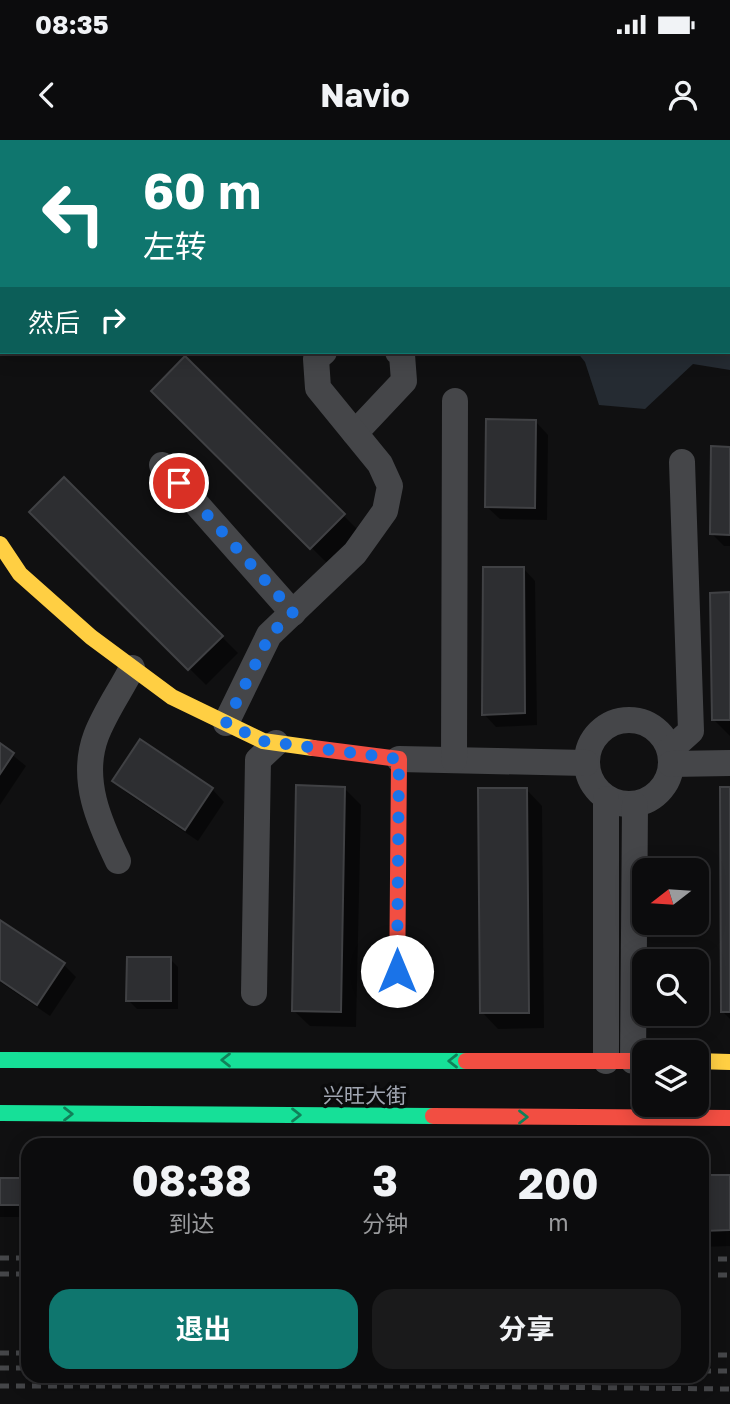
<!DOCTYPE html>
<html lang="zh">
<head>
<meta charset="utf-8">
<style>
	:root { --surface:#0c0c0d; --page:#1a1a1b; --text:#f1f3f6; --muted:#9a9b9d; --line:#2c2c2e; --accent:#0f766e }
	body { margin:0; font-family:"Golos Text","Noto Sans SC",sans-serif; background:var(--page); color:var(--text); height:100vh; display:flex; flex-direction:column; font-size:26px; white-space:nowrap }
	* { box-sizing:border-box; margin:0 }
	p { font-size:23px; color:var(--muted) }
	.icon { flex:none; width:38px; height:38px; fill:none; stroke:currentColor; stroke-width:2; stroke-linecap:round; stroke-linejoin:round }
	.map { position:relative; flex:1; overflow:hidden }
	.drawer { position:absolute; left:21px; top:998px; width:688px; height:245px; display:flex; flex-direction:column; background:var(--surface); border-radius:21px; box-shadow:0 4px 18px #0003,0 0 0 2px var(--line) }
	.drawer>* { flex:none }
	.top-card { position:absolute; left:0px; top:0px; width:732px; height:214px; box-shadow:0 4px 18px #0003,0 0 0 2px var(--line); background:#0f766e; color:#fff; overflow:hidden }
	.needle { width:46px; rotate:253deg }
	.tools { position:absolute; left:632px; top:718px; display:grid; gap:14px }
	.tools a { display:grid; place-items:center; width:77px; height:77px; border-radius:14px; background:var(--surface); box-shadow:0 4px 18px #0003,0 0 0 2px var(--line); font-size:35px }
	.pin { position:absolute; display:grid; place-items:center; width:60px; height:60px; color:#fff; margin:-30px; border:4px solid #fff; border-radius:50%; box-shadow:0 2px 7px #0007 }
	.me { position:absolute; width:77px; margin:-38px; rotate:0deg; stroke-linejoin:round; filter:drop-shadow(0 0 5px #0008) }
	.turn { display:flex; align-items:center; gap:24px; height:147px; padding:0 28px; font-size:32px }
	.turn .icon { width:91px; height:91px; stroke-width:2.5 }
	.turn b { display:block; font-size:49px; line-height:60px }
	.then { display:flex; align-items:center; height:66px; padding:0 28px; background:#0003; gap:14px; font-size:26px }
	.eta { display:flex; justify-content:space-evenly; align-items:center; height:119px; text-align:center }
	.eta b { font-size:42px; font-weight:700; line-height:49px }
	.primary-button { display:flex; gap:14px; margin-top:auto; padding:14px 28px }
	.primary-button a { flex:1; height:80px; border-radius:21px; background:var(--accent); color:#fff; font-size:28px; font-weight:700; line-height:80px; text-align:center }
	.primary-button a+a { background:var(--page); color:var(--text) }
	.status { display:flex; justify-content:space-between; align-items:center; height:49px; padding:0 35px; background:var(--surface); direction:ltr }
	.status svg { height:19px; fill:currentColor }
	header { display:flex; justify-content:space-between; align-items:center; height:91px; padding:0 28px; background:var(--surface); font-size:32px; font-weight:700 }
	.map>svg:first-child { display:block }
	.water { fill:#252b32 }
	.shadow { fill:#0007 }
	.building { fill:#2d2e31; stroke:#404144; stroke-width:2 }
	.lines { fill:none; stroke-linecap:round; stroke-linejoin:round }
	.street { stroke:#454649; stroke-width:26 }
	.fast { stroke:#16e098; stroke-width:16 }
	.slow { stroke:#ffcf43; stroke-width:16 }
	.jam { stroke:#f24e42; stroke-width:16 }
	.rail { stroke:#454649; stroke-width:5; stroke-dasharray:9 7; stroke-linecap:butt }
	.oneway { stroke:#118059 }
	.route { stroke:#1a73e8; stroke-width:12; stroke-dasharray:0 21.6 }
	.labels { text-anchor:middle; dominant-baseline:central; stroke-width:7; stroke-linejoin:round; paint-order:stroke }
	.street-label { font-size:21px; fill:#a1a6b2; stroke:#0b0b0c }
</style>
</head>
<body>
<div class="status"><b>08:35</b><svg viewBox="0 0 49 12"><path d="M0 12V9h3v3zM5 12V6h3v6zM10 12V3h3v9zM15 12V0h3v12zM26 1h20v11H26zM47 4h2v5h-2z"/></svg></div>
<header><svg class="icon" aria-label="back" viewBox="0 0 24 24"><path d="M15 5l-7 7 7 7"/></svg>Navio<svg class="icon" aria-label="person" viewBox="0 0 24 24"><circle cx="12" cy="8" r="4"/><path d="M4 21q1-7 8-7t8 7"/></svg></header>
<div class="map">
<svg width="730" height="1264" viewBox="0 0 730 1264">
	<rect width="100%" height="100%" fill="#101011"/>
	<polygon class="water" points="380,0 730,0 730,230 693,224 645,269 599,265 585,222 577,212 730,212 730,2 377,2"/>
	<g class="shadow">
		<polygon points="185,218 360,392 328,424 154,251"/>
		<polygon points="536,282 548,295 547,380 500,379 487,367"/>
		<polygon points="730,308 730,406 724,406 712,394"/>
		<polygon points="64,339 238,513 206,545 32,372"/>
		<polygon points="523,428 535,441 537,585 496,587 484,574"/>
		<polygon points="730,454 730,596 714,580"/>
		<polygon points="0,605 26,626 0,665"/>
		<polygon points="114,641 212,649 224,662 198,701 127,653"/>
		<polygon points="344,648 361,665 356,887 310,886 293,870"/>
		<polygon points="526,649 542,666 544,888 498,889 482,872"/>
		<polygon points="730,649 730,879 722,871"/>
		<polygon points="0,782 63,824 76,837 50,876 0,842"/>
		<polygon points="170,819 178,827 178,869 137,869 128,860"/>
		<polygon points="702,1036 730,1036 730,1106 702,1107"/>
		<rect x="0" y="1040" width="28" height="37"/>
	</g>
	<g class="building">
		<polygon points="269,0 322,0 322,2 270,2"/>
		<polygon points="185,216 345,374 310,409 151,251"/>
		<polygon points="486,279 536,280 535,368 485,367"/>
		<polygon points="711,306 730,307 730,395 710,394"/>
		<polygon points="64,337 223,496 188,530 29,372"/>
		<polygon points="483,427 524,427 525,573 482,575"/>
		<polygon points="730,452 730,580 712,580 710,453"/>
		<polygon points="140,599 213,648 185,690 112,641"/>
		<polygon points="0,603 14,613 0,634"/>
		<polygon points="296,645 345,647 341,872 292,871"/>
		<polygon points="720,647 730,647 730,872 721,872"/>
		<polygon points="478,648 527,648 529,873 480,873"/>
		<polygon points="0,780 65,823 37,865 0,840"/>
		<polygon points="127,817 171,817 171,861 126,861"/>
		<polygon points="702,1035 730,1035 730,1090 702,1091"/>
		<rect x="0" y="1038" width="28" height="27"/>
	</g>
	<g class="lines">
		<g class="street">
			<polyline points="152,0 153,2"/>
			<polyline points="232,0 233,2"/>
			<polyline points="46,2 51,0"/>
			<polyline points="0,18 2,18"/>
			<polyline points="0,132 2,135"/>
			<polyline points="355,293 404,241 402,215 398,212"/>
			<polyline points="162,325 293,473"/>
			<circle cx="629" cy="622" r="42"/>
			<polyline points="226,583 269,495 355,413 385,371 390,346 380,324 318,248 316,219 324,212"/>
			<polyline points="670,610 691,591 682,322"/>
			<polyline points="399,619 586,623"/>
			<polyline points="454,620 455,261"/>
			<polyline points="671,624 730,623"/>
			<path d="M118,721c-19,-39 -38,-82 -22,-125 9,-24 25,-46 36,-68"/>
			<polyline points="254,853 258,620 276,603"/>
			<polyline points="606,921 606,659"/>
			<polyline points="633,921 635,665"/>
		</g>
		<g class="fast">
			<polyline points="0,920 466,921"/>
			<polyline points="0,973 433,976"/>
		</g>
		<g class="slow">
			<polyline points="0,404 20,434 91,497 172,557 263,601 313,608"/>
			<polyline points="696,921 730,922"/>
		</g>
		<g class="jam">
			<polyline points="313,608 399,619 397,858"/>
			<polyline points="466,921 644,921"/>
			<polyline points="433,976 730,978"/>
		</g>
		<g class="rail">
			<polyline points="0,1118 28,1118"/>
			<polyline points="702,1119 730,1119"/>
			<polyline points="0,1134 28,1134"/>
			<polyline points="702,1135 730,1135"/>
			<polyline points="0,1213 28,1213"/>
			<polyline points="702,1215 730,1215"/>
			<polyline points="0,1228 28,1228"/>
			<polyline points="702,1231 730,1231"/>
			<polyline points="0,1246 433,1246 730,1249"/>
		</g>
	</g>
	<defs><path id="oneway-chevron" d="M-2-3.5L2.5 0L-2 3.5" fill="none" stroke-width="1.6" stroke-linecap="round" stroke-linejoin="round" transform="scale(1.75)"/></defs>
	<g class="oneway">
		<use href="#oneway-chevron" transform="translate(226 920) rotate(-180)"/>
		<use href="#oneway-chevron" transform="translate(453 921) rotate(-180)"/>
		<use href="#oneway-chevron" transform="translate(68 974)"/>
		<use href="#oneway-chevron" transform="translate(296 975)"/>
		<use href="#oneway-chevron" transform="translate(523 977)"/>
	</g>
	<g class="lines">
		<polyline class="route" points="179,343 293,472 270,495 226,583 263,601 399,619 397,831"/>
	</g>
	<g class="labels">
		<g class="street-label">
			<text x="365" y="955">兴旺大街</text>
		</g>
	</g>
</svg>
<div class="tools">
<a><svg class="needle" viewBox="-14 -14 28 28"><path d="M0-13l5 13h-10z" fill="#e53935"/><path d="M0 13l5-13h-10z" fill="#9a9b9d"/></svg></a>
<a><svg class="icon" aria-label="search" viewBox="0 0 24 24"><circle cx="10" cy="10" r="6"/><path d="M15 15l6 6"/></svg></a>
<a><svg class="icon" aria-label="layers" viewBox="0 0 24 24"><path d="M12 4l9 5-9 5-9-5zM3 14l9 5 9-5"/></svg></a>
</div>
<div class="pin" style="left:179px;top:343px;background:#d93025"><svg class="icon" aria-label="arrive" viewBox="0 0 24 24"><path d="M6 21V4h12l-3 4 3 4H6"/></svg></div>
<svg class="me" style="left:397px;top:831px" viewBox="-20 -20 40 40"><circle r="19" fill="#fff"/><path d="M0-13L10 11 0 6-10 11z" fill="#1a73e8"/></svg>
<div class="top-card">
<div class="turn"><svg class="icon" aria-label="left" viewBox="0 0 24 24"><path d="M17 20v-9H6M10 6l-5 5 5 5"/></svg><div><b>60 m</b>左转</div></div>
<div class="then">然后<svg class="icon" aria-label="right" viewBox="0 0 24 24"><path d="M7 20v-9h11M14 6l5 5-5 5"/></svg></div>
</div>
<section class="drawer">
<div class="eta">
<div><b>08:38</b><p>到达</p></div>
<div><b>3</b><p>分钟</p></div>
<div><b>200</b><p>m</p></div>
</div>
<div class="primary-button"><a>退出</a><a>分享</a></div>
</section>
</div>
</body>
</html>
